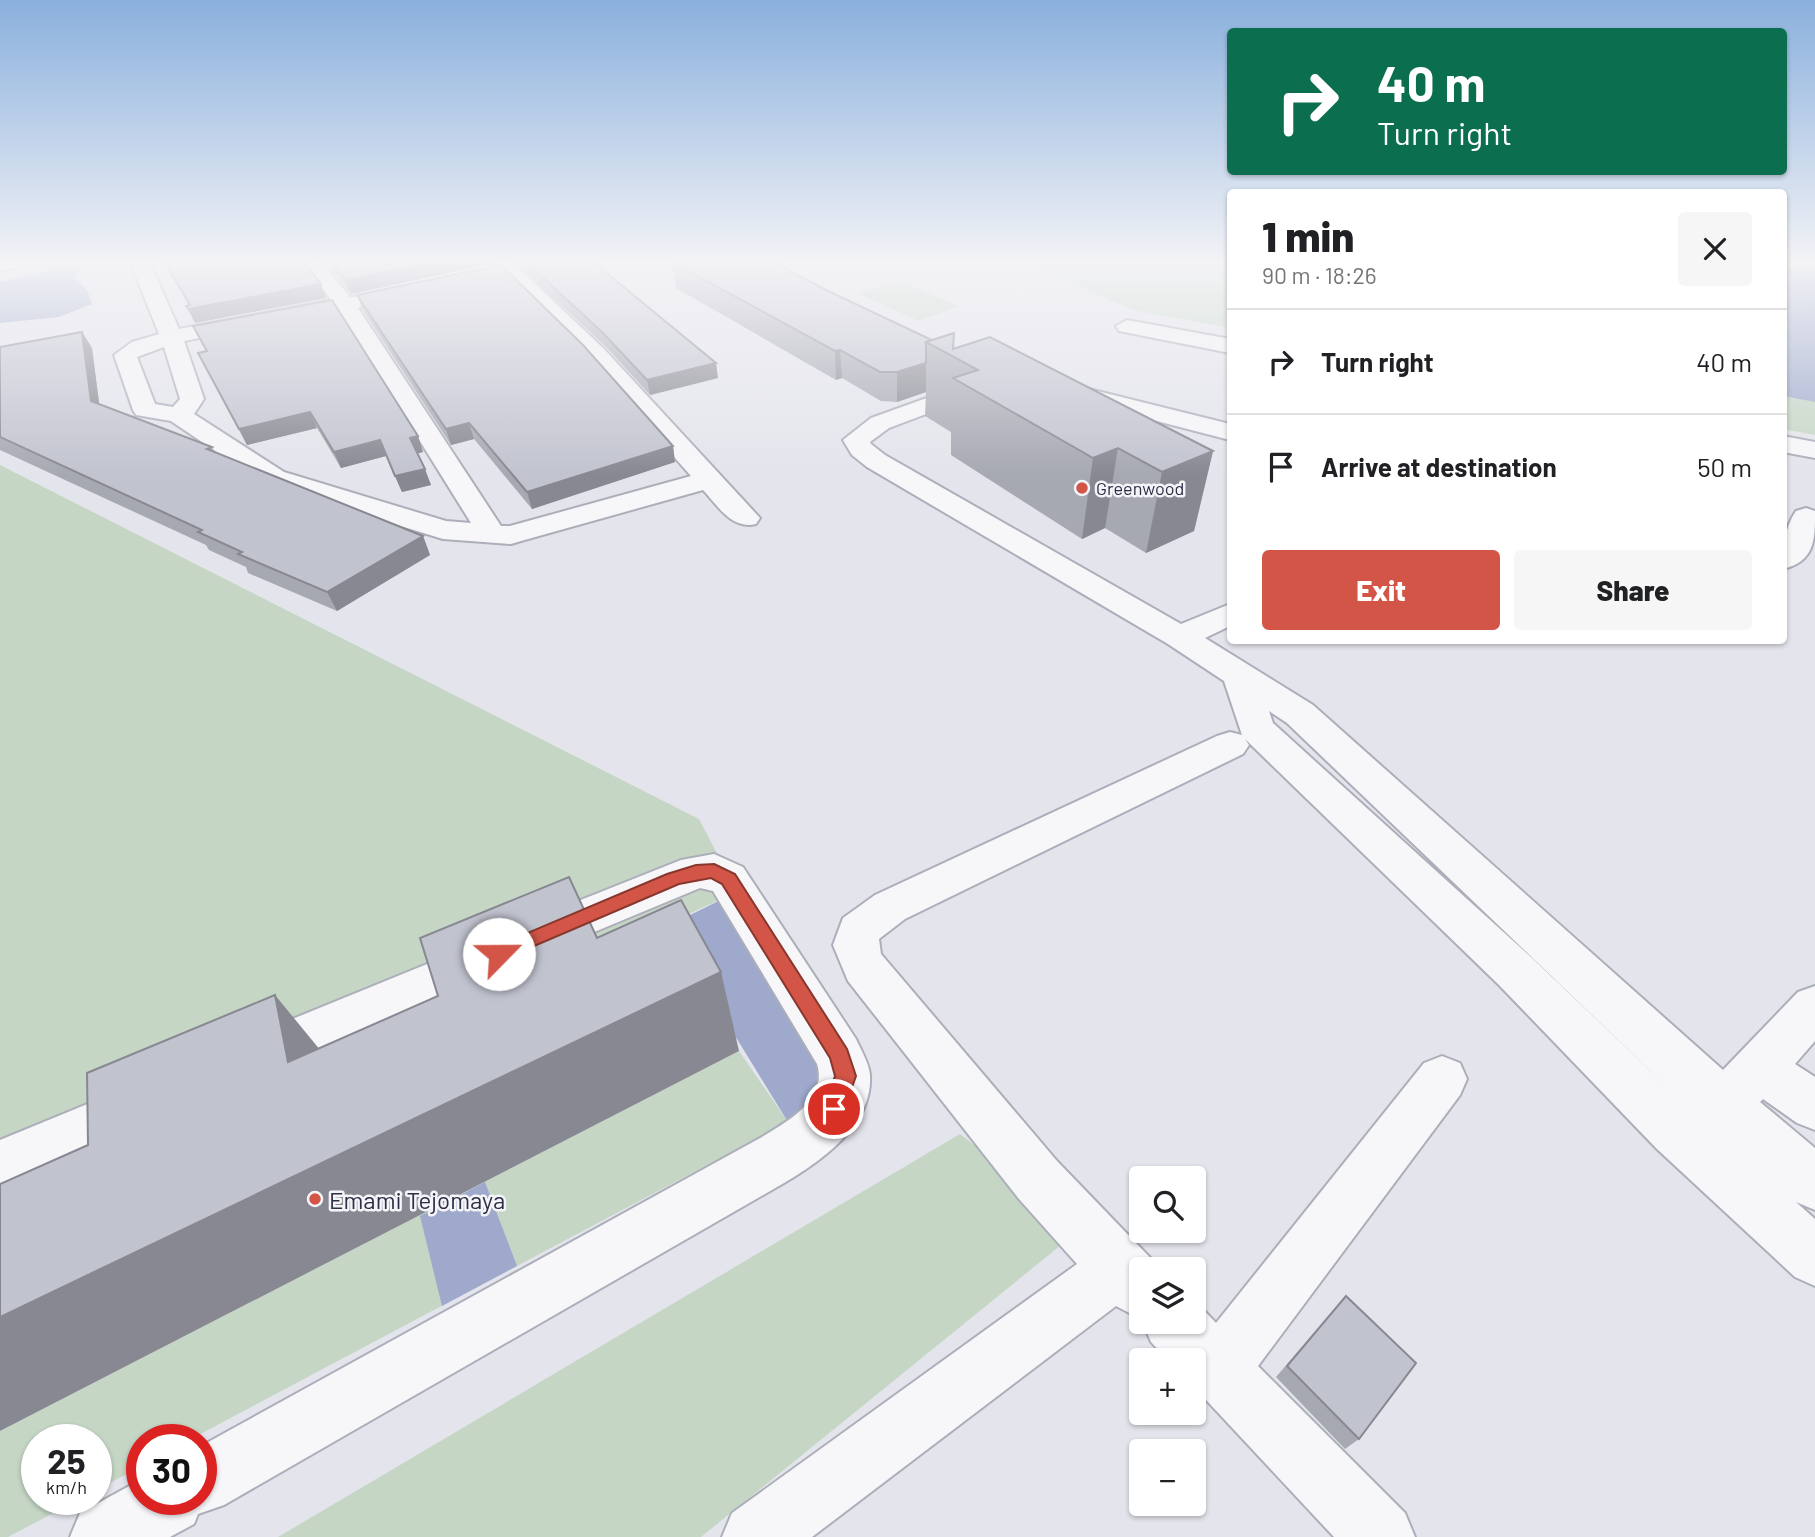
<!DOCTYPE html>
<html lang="en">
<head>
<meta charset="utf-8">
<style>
	:root { --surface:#fff; --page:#f6f6f6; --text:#202124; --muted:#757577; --line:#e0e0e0; --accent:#d25547 }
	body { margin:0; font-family:Barlow,sans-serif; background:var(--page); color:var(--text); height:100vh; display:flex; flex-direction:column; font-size:26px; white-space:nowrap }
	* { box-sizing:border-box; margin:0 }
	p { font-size:23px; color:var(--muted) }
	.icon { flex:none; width:38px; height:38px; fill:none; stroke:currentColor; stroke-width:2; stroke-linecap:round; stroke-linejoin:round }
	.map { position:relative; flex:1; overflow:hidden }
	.side { position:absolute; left:1227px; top:189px; width:560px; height:455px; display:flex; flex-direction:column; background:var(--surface); border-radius:7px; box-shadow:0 2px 5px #0004 }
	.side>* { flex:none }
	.top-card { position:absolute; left:1227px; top:28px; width:560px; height:147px; border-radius:7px; box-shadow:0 2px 5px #0004; background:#0b6e4f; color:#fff; overflow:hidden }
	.fabs { position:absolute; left:1129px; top:1166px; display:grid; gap:14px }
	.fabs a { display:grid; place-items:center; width:77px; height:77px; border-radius:7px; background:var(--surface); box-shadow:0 2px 5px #0004; font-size:35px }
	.speed { position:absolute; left:21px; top:1424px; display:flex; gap:14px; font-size:35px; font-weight:700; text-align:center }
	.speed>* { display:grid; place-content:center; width:91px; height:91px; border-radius:50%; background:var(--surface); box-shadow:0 2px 5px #0004; line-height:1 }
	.speed small { font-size:18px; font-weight:400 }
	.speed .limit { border:10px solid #d22; background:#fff; color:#111 }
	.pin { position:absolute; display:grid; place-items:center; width:60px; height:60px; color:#fff; margin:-30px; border:4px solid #fff; border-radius:50%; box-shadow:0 2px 7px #0007 }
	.me { position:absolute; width:77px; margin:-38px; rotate:67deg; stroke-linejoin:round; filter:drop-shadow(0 0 5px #0008) }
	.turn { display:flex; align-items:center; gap:24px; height:147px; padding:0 35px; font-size:32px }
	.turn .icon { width:91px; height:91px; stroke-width:2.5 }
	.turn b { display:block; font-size:49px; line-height:60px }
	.round { display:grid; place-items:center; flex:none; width:74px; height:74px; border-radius:7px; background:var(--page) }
	.headline { display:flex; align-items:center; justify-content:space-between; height:119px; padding:0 35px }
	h1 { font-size:42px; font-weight:800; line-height:52px }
	.button { display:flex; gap:14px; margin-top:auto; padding:14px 35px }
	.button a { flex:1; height:80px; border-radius:7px; background:var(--accent); color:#fff; font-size:28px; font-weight:800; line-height:80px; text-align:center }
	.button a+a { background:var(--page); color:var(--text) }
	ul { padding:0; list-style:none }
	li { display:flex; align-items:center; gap:21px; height:105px; padding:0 35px; border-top:2px solid var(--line) }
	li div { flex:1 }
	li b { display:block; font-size:26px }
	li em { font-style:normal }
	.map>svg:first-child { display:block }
	.green { fill:#c5d6c5 }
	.water { fill:#9ea9cc }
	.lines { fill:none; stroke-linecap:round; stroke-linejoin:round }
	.minor-casing { stroke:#acaeba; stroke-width:4 }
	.minor { fill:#f7f7fa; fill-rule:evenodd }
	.wall { fill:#a6a8b2 }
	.shaded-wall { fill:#878891 }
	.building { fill:#c1c3cf; stroke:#878891; stroke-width:2 }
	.route { fill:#d25547; stroke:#88372e; stroke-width:2 }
	.poi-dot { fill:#d25547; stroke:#f4f5f9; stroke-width:2.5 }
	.labels { text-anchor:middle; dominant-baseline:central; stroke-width:5; stroke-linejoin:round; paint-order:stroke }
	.far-poi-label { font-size:18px; fill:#2b2e45; stroke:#f4f5f9; text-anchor:start }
	.near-poi-label { font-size:24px; fill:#2b2e45; stroke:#f4f5f9; text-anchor:start }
</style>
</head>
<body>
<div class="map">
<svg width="1815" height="1537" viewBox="0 0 1815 1537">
	<rect width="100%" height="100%" fill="#e4e5ec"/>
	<g class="green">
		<polygon points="1018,261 1206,261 1230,268 1230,328 1133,310"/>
		<polygon points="900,281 959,306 918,321 858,293"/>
		<polygon points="1783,396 1815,402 1815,435 1783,429"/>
		<polygon points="0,465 699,819 737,892 0,1226"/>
		<polygon points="739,1051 788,1122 189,1440 142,1440 142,1466 96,1490 96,1440 37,1440 37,1500 78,1500 8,1537 0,1537 0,1431"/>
		<polygon points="960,1134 1082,1228 701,1537 278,1537"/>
	</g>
	<g class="water">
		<polygon points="82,263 75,278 87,290 92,304 59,317 0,323 0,282"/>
		<polygon points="1815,267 1815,402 1783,396 1783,268 1805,270"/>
		<polygon points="737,892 842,1088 788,1122 702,982 600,959"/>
		<polygon points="485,1182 517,1266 442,1306 420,1216"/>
	</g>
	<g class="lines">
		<g class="minor-casing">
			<g id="minor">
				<polygon points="0,261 28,261 26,265 0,271"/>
				<path d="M130,261h19l30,68 152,-29 -29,-39h19l29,36 22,-1 3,4 -3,4 -14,4 143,218h9l181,-50 -133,-150 -68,-65h21l93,88 156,169 -4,6c-24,6 -38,-18 -53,-34l-182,51 -10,3 -68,-5 -179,-55 -93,-63 -35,-6 -3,-5 -19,-55 18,-13 27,-8zM339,311l132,212 -25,-2 -162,-49 -90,-58 10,-15 -20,-58zM164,347l16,52 -7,8 -18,-3 -18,-47z"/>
				<polygon points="1127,320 1230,339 1230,353 1119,331 1116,326"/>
				<path d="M974,381l8,2 4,5 -4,5 -93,35 -19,14 1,2 14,11 296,169 49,-20v22l-25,12 108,67 410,365 75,-78 17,-6v55l-20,23 20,13v53l-18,-7 -34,-24 -3,3 55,46v62l-19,-8 19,17v67l-20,-9 -138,-128 -158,-164 -254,-246 4,6 -6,9 -338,165 -26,20 2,15 176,207 104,108h-20v50l-25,-13 -304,231h-90l10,-24 345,-249 -58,-65 -171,-218 -15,-36 10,-27 32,-23 342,-159 13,-4 12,3 -18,-54 -56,-37 -301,-177 -15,-12 -9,-15 28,-22zM1269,711l18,12 396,379 -152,-145 -258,-234z"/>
				<polygon points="1073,385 1230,424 1230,440 1064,397 1061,392 1064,387"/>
				<polygon points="1783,436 1815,442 1815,458 1783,452"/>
				<path d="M1806,508l9,3c0,29 0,50 -32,58 0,-20 1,-41 13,-58z"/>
				<path d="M714,854l29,13 113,172c5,11 13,24 14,36 3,50 -49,86 -86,108l-560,322 -26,9 -4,10 -24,13h-100l10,-24 62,-34v21h59v-54l561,-309c26,-16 66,-38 55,-73l-104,-173 -13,-3 -161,67 -16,-6 -6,-13 6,-13 158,-63z"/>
				<polygon points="481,942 497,947 504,961 497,975 277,1072 259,1079 241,1072 234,1056 241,1040"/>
				<polygon points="1442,1056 1460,1063 1467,1079 1460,1095 1258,1366 1405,1513 1415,1537 1334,1537 1194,1387 1194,1360 1168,1360 1151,1342 1142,1321 1194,1321 1194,1300 1216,1323 1424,1063"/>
				<polygon points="136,1084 154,1091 162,1108 154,1125 0,1194 0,1140"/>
			</g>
		</g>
		<use href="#minor" class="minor"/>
	</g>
	<g class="wall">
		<polygon points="163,261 304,261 326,298 195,323 186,306 189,305"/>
		<polygon points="325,261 490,261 489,264 351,294"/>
		<polygon points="514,261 592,261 718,378 650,395 606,347"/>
		<polygon points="672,262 826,290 932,340 954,333 953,348 1213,451 1194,531 1146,553 1105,528 1082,539 951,455 951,432 925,416 926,392 897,402 881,401 842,378 836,380 676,288"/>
		<polygon points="357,295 673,446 675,462 532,509 474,439 451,445 362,309"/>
		<polygon points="193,326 418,436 423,452 417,453 431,485 402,492 386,456 341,468 317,428 247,445 198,353 206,351"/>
		<polygon points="0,347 92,348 99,404 212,447 215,453 423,536 430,555 337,611 248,573 246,567 209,550 206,545 0,450"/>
		<polygon points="1346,1296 1359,1439 1345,1449 1276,1377"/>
	</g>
	<g class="shaded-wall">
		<polygon points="437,261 490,261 489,264 351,294 346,280"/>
		<polygon points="321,284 326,298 195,323 188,309"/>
		<polygon points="82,332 92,348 101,418 91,401"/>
		<polygon points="840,350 842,378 836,380 835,351"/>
		<polygon points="716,363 718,378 650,395 647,380"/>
		<polygon points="926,363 926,392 897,402 897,372"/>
		<polygon points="310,412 317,428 247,445 239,429"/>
		<polygon points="469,423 474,439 451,445 446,429"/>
		<polygon points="418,436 423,452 416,454 410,438"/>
		<polygon points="380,440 386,456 341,468 334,452"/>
		<polygon points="673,446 675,462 532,509 527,492"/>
		<polygon points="1118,448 1105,528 1082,539 1093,458"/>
		<polygon points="1213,451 1194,531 1146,553 1162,472"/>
		<polygon points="425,469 431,485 402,492 395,476"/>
		<polygon points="423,536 430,555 337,611 327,592"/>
		<polygon points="721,972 739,1051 0,1431 0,1317"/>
		<polygon points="275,995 339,1073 288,1062"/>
	</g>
	<g class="building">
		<polygon points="164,261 304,261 321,284 188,309 186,306 190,305"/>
		<polygon points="330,261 437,261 346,280"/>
		<polygon points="525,261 592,261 716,363 647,380 603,333"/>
		<polygon points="675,261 771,261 826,290 932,340 926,342 926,363 897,372 880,372 840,350 835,351 672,262"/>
		<polygon points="501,265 583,345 673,446 527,492 469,423 446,429 357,295"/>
		<polygon points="332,300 418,436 410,438 425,469 395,476 380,440 334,452 310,412 239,429 198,353 207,351 193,326"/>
		<polygon points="82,332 91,401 212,447 207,449 423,536 327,592 238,554 242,552 198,532 202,530 0,437 0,347"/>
		<polygon points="954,333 953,349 990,337 1213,451 1162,472 1118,448 1093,458 953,378 978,370 926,342"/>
		<polygon points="569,877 597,938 681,900 721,972 0,1317 0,1184 88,1145 87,1073 275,995 288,1062 438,996 420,938"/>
		<polygon points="1346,1296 1416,1363 1359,1439 1287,1366"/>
	</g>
	<linearGradient id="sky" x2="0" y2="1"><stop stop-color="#8ab0dd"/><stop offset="0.55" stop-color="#f3f3f6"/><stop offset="1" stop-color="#f3f3f6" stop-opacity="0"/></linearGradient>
	<rect width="1815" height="476" fill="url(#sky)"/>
	<polygon class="route" points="714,864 735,874 847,1049 856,1076 842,1116 834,1119 827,1116 824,1109 835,1076 830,1058 722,884 711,878 679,884 499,961 492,959 489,954 492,948 667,874 696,865"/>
	<g class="poi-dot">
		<circle cx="1082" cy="488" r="7"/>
		<circle cx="315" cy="1199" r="7"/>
	</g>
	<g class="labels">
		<g class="far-poi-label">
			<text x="1096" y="488">Greenwood</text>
		</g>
		<g class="near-poi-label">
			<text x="329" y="1199">Emami Tejomaya</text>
		</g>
	</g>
</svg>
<div class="fabs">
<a><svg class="icon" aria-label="search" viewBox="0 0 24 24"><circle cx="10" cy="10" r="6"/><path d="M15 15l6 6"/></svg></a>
<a><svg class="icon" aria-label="layers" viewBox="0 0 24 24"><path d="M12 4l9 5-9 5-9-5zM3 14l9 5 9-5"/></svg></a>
<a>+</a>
<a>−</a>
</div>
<div class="speed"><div>25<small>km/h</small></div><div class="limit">30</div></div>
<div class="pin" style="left:834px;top:1109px;background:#d93025"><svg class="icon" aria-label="arrive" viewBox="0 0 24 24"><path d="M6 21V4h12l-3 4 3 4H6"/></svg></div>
<svg class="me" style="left:499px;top:954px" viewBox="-20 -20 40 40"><circle r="19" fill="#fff"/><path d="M0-13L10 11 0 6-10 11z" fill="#d25547"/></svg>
<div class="top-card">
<div class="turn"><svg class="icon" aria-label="right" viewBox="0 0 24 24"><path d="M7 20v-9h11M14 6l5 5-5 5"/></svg><div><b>40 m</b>Turn right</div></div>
</div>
<section class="side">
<div class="headline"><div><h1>1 min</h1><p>90 m · 18:26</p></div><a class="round"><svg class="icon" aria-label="close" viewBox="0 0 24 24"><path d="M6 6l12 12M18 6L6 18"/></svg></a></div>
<ul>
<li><svg class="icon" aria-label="right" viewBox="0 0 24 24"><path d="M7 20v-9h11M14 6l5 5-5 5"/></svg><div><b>Turn right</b></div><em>40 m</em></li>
<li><svg class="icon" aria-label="arrive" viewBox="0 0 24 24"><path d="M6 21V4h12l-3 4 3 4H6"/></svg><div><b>Arrive at destination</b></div><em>50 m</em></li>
</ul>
<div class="button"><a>Exit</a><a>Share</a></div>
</section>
</div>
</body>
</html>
